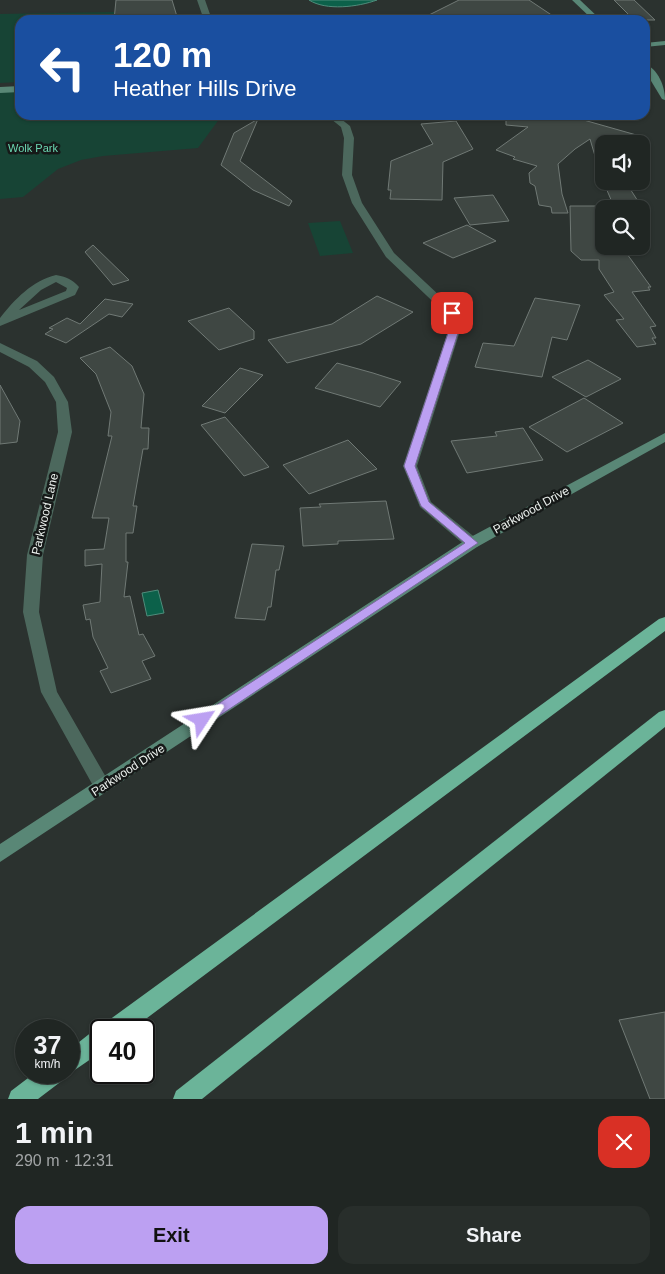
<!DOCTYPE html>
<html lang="en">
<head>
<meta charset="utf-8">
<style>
	:root { --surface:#202623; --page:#282e2b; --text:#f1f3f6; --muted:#a2a5a6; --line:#3d4341; --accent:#bca0f2 }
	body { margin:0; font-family:Arial,sans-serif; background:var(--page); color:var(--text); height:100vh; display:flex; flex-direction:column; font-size:19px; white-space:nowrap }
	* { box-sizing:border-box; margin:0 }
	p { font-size:16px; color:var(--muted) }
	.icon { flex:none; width:28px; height:28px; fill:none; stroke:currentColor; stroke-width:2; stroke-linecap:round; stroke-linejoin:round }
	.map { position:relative; height:1099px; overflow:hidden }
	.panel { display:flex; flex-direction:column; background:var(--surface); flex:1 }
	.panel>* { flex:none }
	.hud { position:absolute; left:15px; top:15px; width:635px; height:105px; border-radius:15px; box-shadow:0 1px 4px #0004,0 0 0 1px var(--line); background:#1a4fa0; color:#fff; overflow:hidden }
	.fabs { position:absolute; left:595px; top:135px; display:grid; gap:10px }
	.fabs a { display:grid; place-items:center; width:55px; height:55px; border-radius:10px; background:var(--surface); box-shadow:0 1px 4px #0004,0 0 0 1px var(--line); font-size:25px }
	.speed { position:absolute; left:15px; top:1019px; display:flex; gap:10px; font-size:25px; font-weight:700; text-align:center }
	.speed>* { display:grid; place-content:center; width:65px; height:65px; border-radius:50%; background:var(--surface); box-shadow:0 1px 4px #0004,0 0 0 1px var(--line); line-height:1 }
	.speed small { font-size:12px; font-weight:400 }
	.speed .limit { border:2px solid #111; border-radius:8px; background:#fff; color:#111 }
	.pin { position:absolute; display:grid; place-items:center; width:42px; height:42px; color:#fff; margin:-21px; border-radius:10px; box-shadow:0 2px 8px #0006 }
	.me { position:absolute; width:55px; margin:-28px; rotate:57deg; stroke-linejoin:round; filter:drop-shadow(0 0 4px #0008) }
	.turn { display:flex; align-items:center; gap:18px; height:105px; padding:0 15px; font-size:22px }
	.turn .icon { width:65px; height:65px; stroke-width:2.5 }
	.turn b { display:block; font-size:35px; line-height:42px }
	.round { display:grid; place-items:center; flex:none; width:52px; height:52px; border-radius:15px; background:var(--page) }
	.headline { display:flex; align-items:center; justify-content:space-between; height:85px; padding:0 15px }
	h1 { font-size:30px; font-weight:800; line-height:38px }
	.button { display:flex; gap:10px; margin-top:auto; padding:10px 15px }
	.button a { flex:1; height:58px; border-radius:15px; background:var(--accent); color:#111; font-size:20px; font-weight:800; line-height:58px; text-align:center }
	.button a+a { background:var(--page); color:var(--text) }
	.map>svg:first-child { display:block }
	.green { fill:#174435 }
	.water { fill:#0c614a; stroke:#4f8c7b }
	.building { fill:#3f4743; stroke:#707975 }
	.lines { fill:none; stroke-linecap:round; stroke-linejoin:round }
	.street { fill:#4c685d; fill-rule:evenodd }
	.secondary { fill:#598776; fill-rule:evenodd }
	.highway { fill:#6bb499; fill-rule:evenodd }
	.route { fill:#bca0f2; stroke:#7a689d }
	.labels { text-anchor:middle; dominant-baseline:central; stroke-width:5; stroke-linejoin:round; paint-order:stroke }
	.far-park-label { font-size:11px; fill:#6bd7b2; stroke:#161918 }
	.street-label { font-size:12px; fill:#ecf1ee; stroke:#161918 }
</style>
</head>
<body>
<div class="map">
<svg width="665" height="1099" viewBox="0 0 665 1099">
	<rect width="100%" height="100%" fill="#2b322f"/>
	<g class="green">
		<polygon points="116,12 117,20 20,20 20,82 0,83 0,14"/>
		<polygon points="20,89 20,115 231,115 220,118 198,148 103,156 81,160 58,169 23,197 0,199 0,90"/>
		<polygon points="340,221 353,253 320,256 308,223"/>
	</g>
	<g class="water">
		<path d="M309,0h68c-19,7 -51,11 -68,0z"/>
		<polygon points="158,590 164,613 147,616 142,593"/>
	</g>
	<g class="building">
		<polygon points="116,0 172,0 178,20 114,20"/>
		<polygon points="459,0 529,0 559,20 419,20"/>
		<polygon points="614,0 634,0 655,20 634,20"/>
		<polygon points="506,115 566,115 647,138 647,140 604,144 604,173 600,173 590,139 575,149 558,164 562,194 568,213 552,213 551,207 539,205 535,186 530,183 529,173 537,166 513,159 515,157 496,150 528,127 506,125"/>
		<polygon points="258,119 240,161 292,201 289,206 253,190 221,165 234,133"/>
		<polygon points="456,121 473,149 443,162 442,200 390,199 391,190 388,190 391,161 433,144 421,124"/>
		<polygon points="603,181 625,181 643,209 615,209"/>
		<polygon points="493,195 509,221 470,225 454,198"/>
		<polygon points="570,206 604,206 604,252 627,254 651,287 648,287 650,290 632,292 656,326 650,327 656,338 652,338 656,344 637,347 616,320 624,319 604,295 614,292 599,269 599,260 581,260 571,251"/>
		<polygon points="467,225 496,241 453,258 423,243"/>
		<polygon points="93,245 129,280 113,285 85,252"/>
		<polygon points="377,296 413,312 361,344 287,363 268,340 332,324"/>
		<polygon points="535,298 580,305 567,340 552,337 542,377 475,367 483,343 514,346"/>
		<polygon points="105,299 133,304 122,317 109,314 66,343 45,334 53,329 49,328 67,318 80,324"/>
		<polygon points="229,308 254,331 254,339 219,350 188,321"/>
		<polygon points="110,347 132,366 144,394 141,428 149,428 148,449 143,449 133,506 137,506 133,533 126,533 126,562 128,562 124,597 130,596 139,635 143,634 155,656 142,661 151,679 111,693 100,671 108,668 93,637 90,619 86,620 83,605 100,602 102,564 85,566 85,550 104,549 109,518 92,518 112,436 108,436 111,412 96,374 80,358"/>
		<polygon points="588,360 621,379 586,397 552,377"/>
		<polygon points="337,363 373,373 401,382 380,407 315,388"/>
		<polygon points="240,368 263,375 225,413 202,406"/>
		<polygon points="0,385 20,421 17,442 0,444"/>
		<polygon points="584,398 623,423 567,452 529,427"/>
		<polygon points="225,417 269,467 244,476 201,425"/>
		<polygon points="523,428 543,460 467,473 451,441 497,436 495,432"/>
		<polygon points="348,440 377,469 309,494 283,465"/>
		<polygon points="386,501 394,539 338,541 338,544 303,546 300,508 321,507 319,504"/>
		<polygon points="252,544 284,546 279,570 276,570 271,607 268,607 265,620 235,618"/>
		<polygon points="665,1012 665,1099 650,1099 619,1020"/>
	</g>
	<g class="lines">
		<g class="street">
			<polygon points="197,0 205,0 212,20 204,20"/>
			<polygon points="326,115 336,115 350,126 354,138 352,175 362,203 394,253 456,311 460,331 417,466 431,502 477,539 479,543 477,547 467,547 420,507 403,466 448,331 446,314 386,257 352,203 342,175 344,138 341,127"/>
			<path d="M56,275c10,2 16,4 23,12l-4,8 -75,31v-8c15,-19 32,-37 56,-43zM56,282l11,6 -1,3 -47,19 22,-20z"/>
			<polygon points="0,343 37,361 54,377 68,402 72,432 43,555 39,612 57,692 111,786 108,791 102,793 96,791 41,692 23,612 27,555 58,432 56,402 45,382 29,367 0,352"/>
		</g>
		<g class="secondary">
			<polygon points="572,0 580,0 601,20 593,20"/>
			<polygon points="665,41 665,45 645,47 645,43"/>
			<path d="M645,64c13,5 20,22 20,36l-3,-1 -17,-28z"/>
			<polygon points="20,86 20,92 0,93 0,87"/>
			<polygon points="665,433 665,442 477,547 0,862 0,844 467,539"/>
		</g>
		<g class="highway">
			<polygon points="665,617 665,631 131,1030 101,1030 101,1052 69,1074 66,1073 63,1080 38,1099 8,1099 11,1091 36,1072 69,1072 69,1050 93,1031 103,1029 105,1023 659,619"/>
			<polygon points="665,710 665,727 202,1099 173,1099 176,1091 659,712"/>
		</g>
	</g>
	<polygon class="route" points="452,310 456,313 459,330 415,466 429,502 478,543 207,724 198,724 196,720 198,717 465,543 421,506 404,466 449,330 447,313"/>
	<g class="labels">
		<g class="far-park-label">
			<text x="33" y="148">Wolk Park</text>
		</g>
		<g class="street-label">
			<text transform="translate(531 510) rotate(-29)">Parkwood Drive</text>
			<text transform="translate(45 514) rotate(-77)">Parkwood Lane</text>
			<text transform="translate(128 770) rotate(-33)">Parkwood Drive</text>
		</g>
	</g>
</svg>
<div class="fabs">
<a><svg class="icon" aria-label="sound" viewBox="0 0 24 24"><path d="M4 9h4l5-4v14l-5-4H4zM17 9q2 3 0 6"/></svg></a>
<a><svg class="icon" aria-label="search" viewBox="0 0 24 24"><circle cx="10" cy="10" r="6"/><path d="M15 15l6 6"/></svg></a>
</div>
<div class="speed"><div>37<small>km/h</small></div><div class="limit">40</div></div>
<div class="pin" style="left:452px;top:313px;background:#d93025"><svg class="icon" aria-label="arrive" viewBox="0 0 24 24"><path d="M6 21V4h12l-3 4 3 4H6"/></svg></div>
<svg class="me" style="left:202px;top:720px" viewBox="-20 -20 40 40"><path d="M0-17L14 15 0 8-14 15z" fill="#bca0f2" stroke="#fff" stroke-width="4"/></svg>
<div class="hud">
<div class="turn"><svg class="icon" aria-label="left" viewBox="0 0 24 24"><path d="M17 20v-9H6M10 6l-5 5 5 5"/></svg><div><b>120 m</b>Heather Hills Drive</div></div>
</div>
</div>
<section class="panel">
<div class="headline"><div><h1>1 min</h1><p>290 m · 12:31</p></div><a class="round" style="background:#d93025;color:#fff"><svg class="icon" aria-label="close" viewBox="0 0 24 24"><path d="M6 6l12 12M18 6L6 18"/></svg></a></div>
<div class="button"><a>Exit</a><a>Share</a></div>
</section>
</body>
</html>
